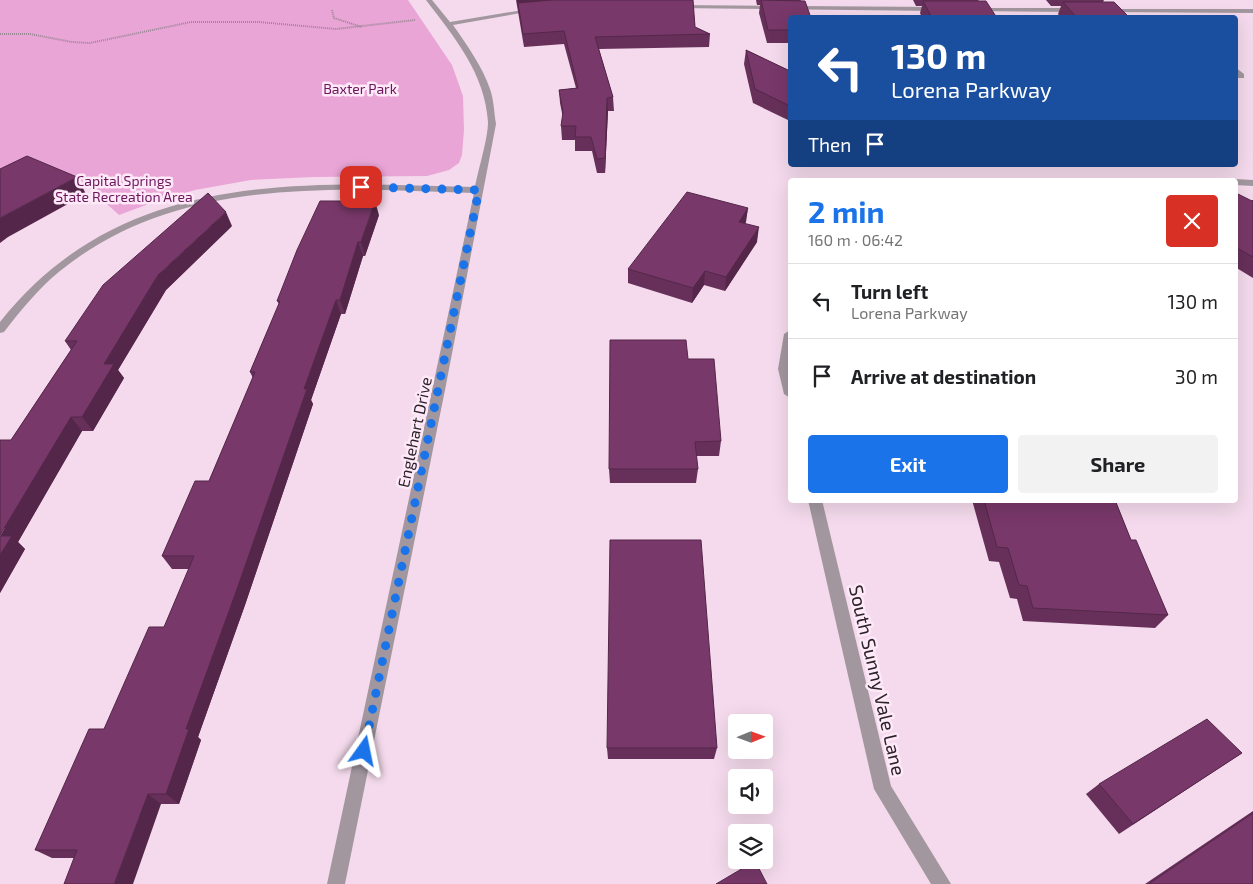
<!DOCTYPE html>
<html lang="en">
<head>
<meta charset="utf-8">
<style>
	:root { --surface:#fff; --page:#f2f2f2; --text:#202124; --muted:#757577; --line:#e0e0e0; --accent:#1a73e8 }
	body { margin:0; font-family:"Exo 2",sans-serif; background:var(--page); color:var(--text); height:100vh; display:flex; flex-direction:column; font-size:19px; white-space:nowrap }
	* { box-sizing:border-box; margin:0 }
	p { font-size:16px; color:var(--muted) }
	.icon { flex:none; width:28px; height:28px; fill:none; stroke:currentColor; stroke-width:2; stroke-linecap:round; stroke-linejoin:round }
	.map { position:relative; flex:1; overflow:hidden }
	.side { position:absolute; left:788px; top:178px; width:450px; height:325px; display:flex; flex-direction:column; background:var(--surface); border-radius:5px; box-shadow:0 5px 20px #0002 }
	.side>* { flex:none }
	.banner { position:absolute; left:788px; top:15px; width:450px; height:152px; border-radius:5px; box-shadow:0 5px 20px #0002; background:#1a4fa0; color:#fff; overflow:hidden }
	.needle { width:32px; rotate:89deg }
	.controls { position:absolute; left:728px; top:714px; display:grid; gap:10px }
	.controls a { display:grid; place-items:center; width:45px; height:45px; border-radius:5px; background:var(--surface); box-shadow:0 5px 20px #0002; font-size:25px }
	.pin { position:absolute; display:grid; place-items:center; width:42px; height:42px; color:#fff; margin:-21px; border-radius:10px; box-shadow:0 2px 8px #0006 }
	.me { position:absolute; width:55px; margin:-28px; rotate:12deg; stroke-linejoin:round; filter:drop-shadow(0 0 4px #0008) }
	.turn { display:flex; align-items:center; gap:18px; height:105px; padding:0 20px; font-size:22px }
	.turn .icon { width:65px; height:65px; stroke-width:2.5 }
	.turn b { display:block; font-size:35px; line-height:42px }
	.then { display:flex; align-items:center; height:48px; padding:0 20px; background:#0003; gap:10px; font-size:19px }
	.round { display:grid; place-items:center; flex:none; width:52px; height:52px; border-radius:5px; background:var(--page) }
	.summary { display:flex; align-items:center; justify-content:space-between; height:85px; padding:0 20px }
	h1 { font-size:30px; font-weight:700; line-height:38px; color:var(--accent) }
	.cta { display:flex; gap:10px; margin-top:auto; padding:10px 20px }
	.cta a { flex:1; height:58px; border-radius:5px; background:var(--accent); color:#fff; font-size:20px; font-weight:700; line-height:58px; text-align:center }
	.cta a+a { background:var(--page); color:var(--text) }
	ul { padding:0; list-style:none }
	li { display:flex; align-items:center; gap:15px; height:75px; padding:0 20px; border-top:1px solid var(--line) }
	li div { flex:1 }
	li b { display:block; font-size:19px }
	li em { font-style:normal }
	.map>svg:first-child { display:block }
	.green { fill:#eaa5d7 }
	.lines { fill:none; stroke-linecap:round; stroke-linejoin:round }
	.path { stroke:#9a8794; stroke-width:2; stroke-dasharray:1 1; stroke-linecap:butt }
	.service { fill:#a2979f; fill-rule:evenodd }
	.minor { fill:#a2979f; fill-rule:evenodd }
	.wall { fill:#67305a }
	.shaded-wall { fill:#54274a }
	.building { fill:#783869; stroke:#54274a }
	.route { stroke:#1a73e8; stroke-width:9; stroke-dasharray:0 16.2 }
	.labels { text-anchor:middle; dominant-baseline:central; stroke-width:5; stroke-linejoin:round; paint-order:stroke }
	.far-park-label { font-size:14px; fill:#6b165b; stroke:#fee9f8 }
	.street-label { font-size:16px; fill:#2b2228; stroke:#fee9f8 }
	.near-street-label { font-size:19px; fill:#2b2228; stroke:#fee9f8 }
</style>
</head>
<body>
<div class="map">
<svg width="1253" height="884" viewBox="0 0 1253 884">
	<rect width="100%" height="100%" fill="#f4daec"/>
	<polygon class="green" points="0,0 408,0 452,65 463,96 464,130 462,155 459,163 449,170 427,176 314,177 251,180 195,190 154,202 119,215 77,177 0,177"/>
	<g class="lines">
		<g class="path">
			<polyline points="332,10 334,18 362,27"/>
			<polyline points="0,34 30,34 72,42 90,43 191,22 259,22 336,29 415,20"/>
		</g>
		<g class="service">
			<polygon points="1235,179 1253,180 1253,186 1235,185 1235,180 1232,180"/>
			<polygon points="790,330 790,398 784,394 778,369 784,334"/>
			<polygon points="808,500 822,500 891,786 951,884 931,884 874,789"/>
		</g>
		<g class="minor">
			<path d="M426,0h6l18,22 85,-14 3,2 -85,15c14,20 29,41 37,64 4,11 4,24 6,35l-51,266 -100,494h-18l147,-691c-141,-5 -297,-17 -414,78 -21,17 -39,39 -56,61l-4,1v-11c121,-153 300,-140 475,-135 3,-17 13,-48 13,-65 -3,-49 -34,-85 -62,-122z"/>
			<polygon points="677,5 937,7 940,9 937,11 675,8 674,7"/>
			<polygon points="972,8 1074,8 1077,10 1074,12 974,11 972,10"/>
			<polygon points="1105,9 1253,9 1253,13 1107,12 1104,10"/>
			<polygon points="1235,67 1244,74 1244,78 1238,78 1235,74"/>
		</g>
	</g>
	<g class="wall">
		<polygon points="516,0 693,0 695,27 710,34 709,47 599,49 613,97 614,111 608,111 605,173 597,173 592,151 575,151 575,140 562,140 561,126 563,118 560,103 559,90 576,88 564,44 524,47"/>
		<polygon points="756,0 801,0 790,18 790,43 767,43 759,13 760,5 757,5"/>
		<polygon points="913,0 979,0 978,1 997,18 922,18 920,13 922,6 916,6"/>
		<polygon points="1046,0 1104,0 1103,2 1130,18 1061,18 1058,14 1061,6 1051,6"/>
		<polygon points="746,50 790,71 790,121 753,103 744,64"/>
		<polygon points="1235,196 1252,201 1253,200 1253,278 1235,267"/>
		<polygon points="748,208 745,224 757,242 725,291 704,285 692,303 628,283 628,269"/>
		<polygon points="379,215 365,256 363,256 345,314 341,314 311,400 313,404 245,605 198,737 201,740 179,804 161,804 74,858 52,858 35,850 104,729 164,627 189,569 172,569 162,556 209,481 253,378 250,372 279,304 277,301"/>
		<polygon points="232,226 166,290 118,370 124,378 93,431 82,431 18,542 25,549 0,593 11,440 71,350 65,341"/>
		<polygon points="688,359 721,441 719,456 696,456 698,469 696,483 610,483 609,469"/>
		<polygon points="972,500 1115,500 1131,540 1168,615 1155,628 1023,621 1017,599 1010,598 999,562 989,561"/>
		<polygon points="607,748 717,748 714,759 608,759"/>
		<polygon points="1242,753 1119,834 1086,794 1099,784"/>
		<polygon points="1253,811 1253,884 1145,884"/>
	</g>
	<g class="shaded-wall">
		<polygon points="517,0 557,0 518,3 518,8"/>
		<polygon points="607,98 608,111 605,173 605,158"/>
		<polygon points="77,177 86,194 8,237 0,243 0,218"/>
		<polygon points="375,201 379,215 365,256 361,242"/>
		<polygon points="748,208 746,222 737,236 739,222"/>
		<polygon points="226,212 232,226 166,290 118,370 124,378 93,431 82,417 104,364 158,275"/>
		<polygon points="759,227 757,242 725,291 726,277"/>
		<polygon points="358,242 363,256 345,314 340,300"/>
		<polygon points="705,271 704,285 692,303 693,288"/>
		<polygon points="336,300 341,314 311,400 313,404 245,605 198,737 201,740 179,804 166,794 186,729 304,389"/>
		<polygon points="71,417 82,431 18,542 25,549 0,593 0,536"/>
		<polygon points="148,794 161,804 133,884 114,884"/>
	</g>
	<g class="building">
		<polygon points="552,0 693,0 695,27 710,34 595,37 613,97 607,98 605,158 597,159 591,137 575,137 576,126 561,126 563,112 559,90 578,88 564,31 523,34 518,3"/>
		<polygon points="761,0 805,1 811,18 790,18 790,30 768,30"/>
		<polygon points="923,1 986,1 997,18 932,18"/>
		<polygon points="1063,2 1114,2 1130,18 1077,18"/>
		<polygon points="746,50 790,71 790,106 755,89"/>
		<polygon points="27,156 77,177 0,218 0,169"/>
		<polygon points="687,192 748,208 739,222 759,227 726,277 705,271 693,288 628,269"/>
		<polygon points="208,193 226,212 158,275 104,364 114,364 82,417 71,417 0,535 0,440 11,440 77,341 65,341 103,285"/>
		<polygon points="1238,194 1252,201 1253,200 1253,257 1235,247 1235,196"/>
		<polygon points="320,201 375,201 361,242 358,242 340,300 336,300 304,389 307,389 236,592 186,729 189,729 166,794 148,794 114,884 64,884 77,850 35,850 89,729 104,729 149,627 164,627 194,556 162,556 195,481 209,481 255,372 250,372 280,301 277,301 297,250"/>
		<polygon points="610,340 686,340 688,359 714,359 721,441 695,442 698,469 609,469"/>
		<polygon points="984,500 1115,500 1131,540 1136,540 1168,615 1033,608 1027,586 1019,585 1008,548 997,547"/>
		<polygon points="0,536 12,536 0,555"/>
		<polygon points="610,540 701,540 717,748 607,748"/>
		<polygon points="1207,719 1242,753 1133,824 1099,784"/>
		<polygon points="1253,813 1253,884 1151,884 1150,883"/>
		<polygon points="755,861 767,884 716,884"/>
	</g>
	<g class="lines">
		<polyline class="route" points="361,187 479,190 364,751"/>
	</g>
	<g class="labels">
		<g class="far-park-label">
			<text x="360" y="88">Baxter Park</text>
			<text x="124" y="180">Capital Springs<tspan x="124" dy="16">State Recreation Area</tspan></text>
		</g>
		<g class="street-label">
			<text transform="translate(414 432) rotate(-78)">Englehart Drive</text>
		</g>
		<g class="near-street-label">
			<text transform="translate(878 680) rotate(77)">South Sunny Vale Lane</text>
		</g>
	</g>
</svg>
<div class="controls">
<a><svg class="needle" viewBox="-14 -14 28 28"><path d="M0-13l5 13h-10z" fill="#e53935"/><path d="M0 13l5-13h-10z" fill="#757577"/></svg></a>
<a><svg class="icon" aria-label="sound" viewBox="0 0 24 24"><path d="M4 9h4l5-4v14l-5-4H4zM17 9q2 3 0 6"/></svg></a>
<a><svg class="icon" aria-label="layers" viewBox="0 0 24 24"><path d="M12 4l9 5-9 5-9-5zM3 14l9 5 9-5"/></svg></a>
</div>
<div class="pin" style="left:361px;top:187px;background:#d93025"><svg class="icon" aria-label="arrive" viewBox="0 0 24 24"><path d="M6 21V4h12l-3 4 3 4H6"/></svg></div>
<svg class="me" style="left:364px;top:751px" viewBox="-20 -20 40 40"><path d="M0-17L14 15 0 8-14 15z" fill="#1a73e8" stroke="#fff" stroke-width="4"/></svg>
<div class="banner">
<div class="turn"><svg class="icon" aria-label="left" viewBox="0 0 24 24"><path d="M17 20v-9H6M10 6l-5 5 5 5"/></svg><div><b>130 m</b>Lorena Parkway</div></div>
<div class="then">Then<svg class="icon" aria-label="arrive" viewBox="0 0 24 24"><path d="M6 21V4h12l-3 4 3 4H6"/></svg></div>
</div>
<section class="side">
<div class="summary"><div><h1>2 min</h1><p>160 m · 06:42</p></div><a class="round" style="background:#d93025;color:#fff"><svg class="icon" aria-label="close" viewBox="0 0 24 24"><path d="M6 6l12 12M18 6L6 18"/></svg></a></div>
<ul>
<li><svg class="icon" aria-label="left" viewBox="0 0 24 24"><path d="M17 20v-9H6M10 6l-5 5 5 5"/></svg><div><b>Turn left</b><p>Lorena Parkway</p></div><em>130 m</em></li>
<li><svg class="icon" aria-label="arrive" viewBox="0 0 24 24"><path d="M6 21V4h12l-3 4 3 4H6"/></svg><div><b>Arrive at destination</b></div><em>30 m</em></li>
</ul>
<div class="cta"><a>Exit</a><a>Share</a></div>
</section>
</div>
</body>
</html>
